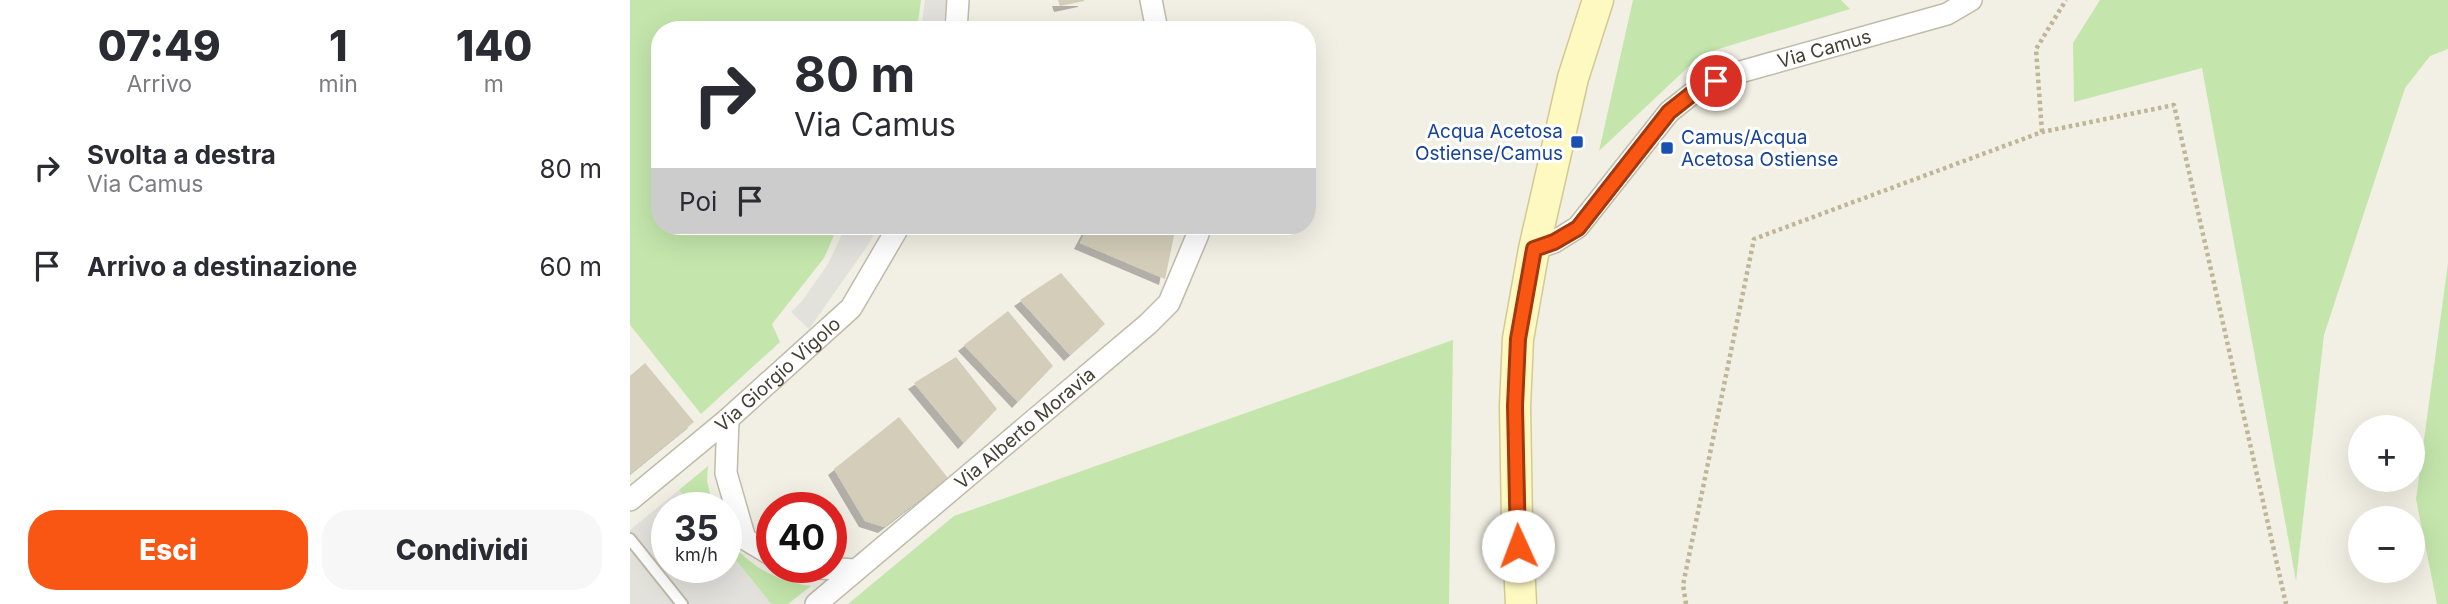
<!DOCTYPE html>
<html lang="it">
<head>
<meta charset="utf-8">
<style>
	:root { --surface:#fff; --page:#f7f7f7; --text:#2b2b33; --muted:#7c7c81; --accent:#f95614 }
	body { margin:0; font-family:Inter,sans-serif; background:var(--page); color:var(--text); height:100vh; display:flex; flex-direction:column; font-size:26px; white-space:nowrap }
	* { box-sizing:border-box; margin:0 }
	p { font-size:23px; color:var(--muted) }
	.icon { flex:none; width:38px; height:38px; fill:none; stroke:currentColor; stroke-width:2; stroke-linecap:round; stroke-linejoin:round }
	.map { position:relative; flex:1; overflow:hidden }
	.sheet { display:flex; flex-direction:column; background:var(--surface); width:630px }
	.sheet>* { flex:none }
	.banner { position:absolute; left:21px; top:21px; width:665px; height:214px; border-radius:28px; box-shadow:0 7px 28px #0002; background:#fff; color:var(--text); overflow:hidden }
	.buttons { position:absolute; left:1718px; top:415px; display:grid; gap:14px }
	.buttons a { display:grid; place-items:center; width:77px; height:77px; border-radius:50%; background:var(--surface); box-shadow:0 7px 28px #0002; font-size:35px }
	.speed { position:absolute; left:21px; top:492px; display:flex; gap:14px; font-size:35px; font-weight:700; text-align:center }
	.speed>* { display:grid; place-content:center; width:91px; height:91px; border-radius:50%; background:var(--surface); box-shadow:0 7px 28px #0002; line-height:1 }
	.speed small { font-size:18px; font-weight:400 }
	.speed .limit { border:10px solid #d22; background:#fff; color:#111 }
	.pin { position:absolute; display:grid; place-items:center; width:60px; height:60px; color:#fff; margin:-30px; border:4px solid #fff; border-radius:50%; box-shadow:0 2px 7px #0007 }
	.me { position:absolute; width:77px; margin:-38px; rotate:358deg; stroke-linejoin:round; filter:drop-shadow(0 0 5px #0008) }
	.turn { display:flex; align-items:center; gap:24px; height:147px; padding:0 28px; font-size:32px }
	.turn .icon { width:91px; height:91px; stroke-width:2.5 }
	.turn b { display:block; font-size:49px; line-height:60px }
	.then { display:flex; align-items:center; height:66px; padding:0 28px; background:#0003; gap:14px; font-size:26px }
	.eta { display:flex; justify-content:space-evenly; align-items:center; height:119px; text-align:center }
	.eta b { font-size:42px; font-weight:800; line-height:49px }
	.action { display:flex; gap:14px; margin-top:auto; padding:14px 28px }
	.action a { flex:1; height:80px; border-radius:28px; background:var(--accent); color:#fff; font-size:28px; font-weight:800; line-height:80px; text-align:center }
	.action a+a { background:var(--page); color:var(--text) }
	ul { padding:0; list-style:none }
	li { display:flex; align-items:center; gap:21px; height:98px; padding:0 28px }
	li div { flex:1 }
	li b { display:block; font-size:26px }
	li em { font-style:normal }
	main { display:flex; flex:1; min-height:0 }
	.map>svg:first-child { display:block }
	.green { fill:#c4e6ac }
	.parking { fill:#e2e1dc }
	.building { fill:#d3cdb9; filter:url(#shadow) }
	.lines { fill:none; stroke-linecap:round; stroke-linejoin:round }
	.lane-casing { stroke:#c0bba9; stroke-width:14 }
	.street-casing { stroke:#c0bba9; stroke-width:24 }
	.secondary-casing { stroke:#d2ca93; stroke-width:33 }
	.path { stroke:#bfb698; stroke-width:4.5; stroke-dasharray:3.5 3.5; stroke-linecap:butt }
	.lane { stroke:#fff; stroke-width:10 }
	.street { stroke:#fff; stroke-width:21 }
	.secondary { stroke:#fef8c1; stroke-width:30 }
	.route-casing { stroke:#a2380d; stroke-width:18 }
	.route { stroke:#f95614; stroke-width:12 }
	.transit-dot { fill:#1a4fb4; stroke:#fff; stroke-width:2.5 }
	.labels { text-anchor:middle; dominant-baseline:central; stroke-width:6; stroke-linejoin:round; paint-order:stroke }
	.street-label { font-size:19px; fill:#444034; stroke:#fff }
	.transit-label { font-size:19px; fill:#164399; stroke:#fff; text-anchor:end }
</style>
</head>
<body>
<main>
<section class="sheet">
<div class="eta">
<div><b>07:49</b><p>Arrivo</p></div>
<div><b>1</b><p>min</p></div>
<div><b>140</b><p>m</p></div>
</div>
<ul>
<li><svg class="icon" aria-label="right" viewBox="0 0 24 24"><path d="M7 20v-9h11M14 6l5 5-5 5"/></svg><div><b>Svolta a destra</b><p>Via Camus</p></div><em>80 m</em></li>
<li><svg class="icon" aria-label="arrive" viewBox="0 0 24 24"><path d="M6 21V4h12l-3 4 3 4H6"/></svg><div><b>Arrivo a destinazione</b></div><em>60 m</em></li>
</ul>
<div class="action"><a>Esci</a><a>Condividi</a></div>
</section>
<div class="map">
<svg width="1818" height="604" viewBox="0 0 1818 604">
	<defs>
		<filter id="shadow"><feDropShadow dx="-6" dy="6" stdDeviation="0" flood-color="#0004"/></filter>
	</defs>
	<rect width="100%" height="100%" fill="#f2efe4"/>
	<g class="green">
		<polygon points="0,0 291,0 287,30 30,30 30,226 208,226 194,258 142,324 150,342 71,414 0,325"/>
		<polygon points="1003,0 1211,0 1220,9 1072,54 969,151"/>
		<polygon points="1470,0 1818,0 1818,49 1800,56 1775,88 1694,335 1666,581 1572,68 1444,102 1443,43"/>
		<polygon points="1818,263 1818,604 1807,604 1786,499"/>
		<polygon points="823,340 819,604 218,604 324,516"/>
		<polygon points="78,466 77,481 83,507 63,507 49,490"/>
		<path d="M96,536c21,29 49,45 85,50l-23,18h-17l-45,-56z"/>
	</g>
	<g class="parking">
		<polygon points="295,0 317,0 313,30 291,30"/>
		<polygon points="216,226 247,226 240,242 179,329 161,312 172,301 198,264"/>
		<polygon points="49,490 63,507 37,508 37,567 96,567 96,548 141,604 0,604 0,530"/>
	</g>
	<g class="building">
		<polygon points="428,0 454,0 454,1 430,6"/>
		<polygon points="459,226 546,226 535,279 450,243"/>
		<polygon points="431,273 475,324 440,355 390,300"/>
		<polygon points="378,311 423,366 388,402 334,345"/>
		<polygon points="326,357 367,409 334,443 284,383"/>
		<polygon points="15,363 64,422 0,474 0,376"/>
		<polygon points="269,417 318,478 254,527 235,521 204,469"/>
	</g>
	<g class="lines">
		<g class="lane-casing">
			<polyline id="lane" points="0,539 52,604"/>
		</g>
		<g class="street-casing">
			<g id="street">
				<polyline points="521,0 527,30"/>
				<polyline points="326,30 328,0"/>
				<path id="s1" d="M904,249l20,-7 24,-15 91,-115 29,-23 35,-15 214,-60 24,-14"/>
				<polyline points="98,419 96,473 115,539 142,555"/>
				<path id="s2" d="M0,500l98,-81 123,-111 48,-82"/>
				<polyline points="171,567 226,570"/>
				<path id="s3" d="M186,604l332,-280 21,-21 29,-69v-8"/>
			</g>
		</g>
		<g class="secondary-casing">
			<polyline id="secondary" points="891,604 887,522 885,406 888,339 904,249 943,78 968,0"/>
		</g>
		<g class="path">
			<polyline points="1412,132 1406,49 1436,0"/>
			<polyline points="1056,604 1053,585 1124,239 1412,132 1544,105 1656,604"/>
		</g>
		<use href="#lane" class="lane"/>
		<use href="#street" class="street"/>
		<use href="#secondary" class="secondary"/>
	</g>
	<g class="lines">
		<g class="route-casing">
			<polyline id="route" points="888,546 885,406 888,339 904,249 924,242 948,228 1039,112 1068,89 1086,81"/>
		</g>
		<use href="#route" class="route"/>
	</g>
	<g class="transit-dot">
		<rect x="940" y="135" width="14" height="14" rx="3.5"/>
		<rect x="1030" y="141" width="14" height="14" rx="3.5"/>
	</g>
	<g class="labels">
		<g class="street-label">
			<text stroke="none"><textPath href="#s1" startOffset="366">Via Camus</textPath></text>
			<text stroke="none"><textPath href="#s2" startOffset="194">Via Giorgio Vigolo</textPath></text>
			<text stroke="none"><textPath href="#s3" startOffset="273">Via Alberto Moravia</textPath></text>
		</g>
		<g class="transit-label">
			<text x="933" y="131">Acqua Acetosa<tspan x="933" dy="22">Ostiense/Camus</tspan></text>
			<text x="1051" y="137" text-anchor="start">Camus/Acqua<tspan x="1051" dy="22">Acetosa Ostiense</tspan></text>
		</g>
	</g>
</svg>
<div class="buttons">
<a>+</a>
<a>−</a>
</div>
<div class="speed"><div>35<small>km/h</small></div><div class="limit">40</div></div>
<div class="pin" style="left:1086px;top:81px;background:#d93025"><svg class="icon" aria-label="arrive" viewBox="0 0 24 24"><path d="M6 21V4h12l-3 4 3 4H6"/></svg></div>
<svg class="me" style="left:888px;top:546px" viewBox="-20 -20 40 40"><circle r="19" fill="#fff"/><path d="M0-13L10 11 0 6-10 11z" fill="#f95614"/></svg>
<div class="banner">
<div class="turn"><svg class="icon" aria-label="right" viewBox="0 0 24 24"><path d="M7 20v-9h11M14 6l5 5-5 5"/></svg><div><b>80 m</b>Via Camus</div></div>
<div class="then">Poi<svg class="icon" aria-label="arrive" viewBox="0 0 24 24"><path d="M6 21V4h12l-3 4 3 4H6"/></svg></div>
</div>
</div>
</main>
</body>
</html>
